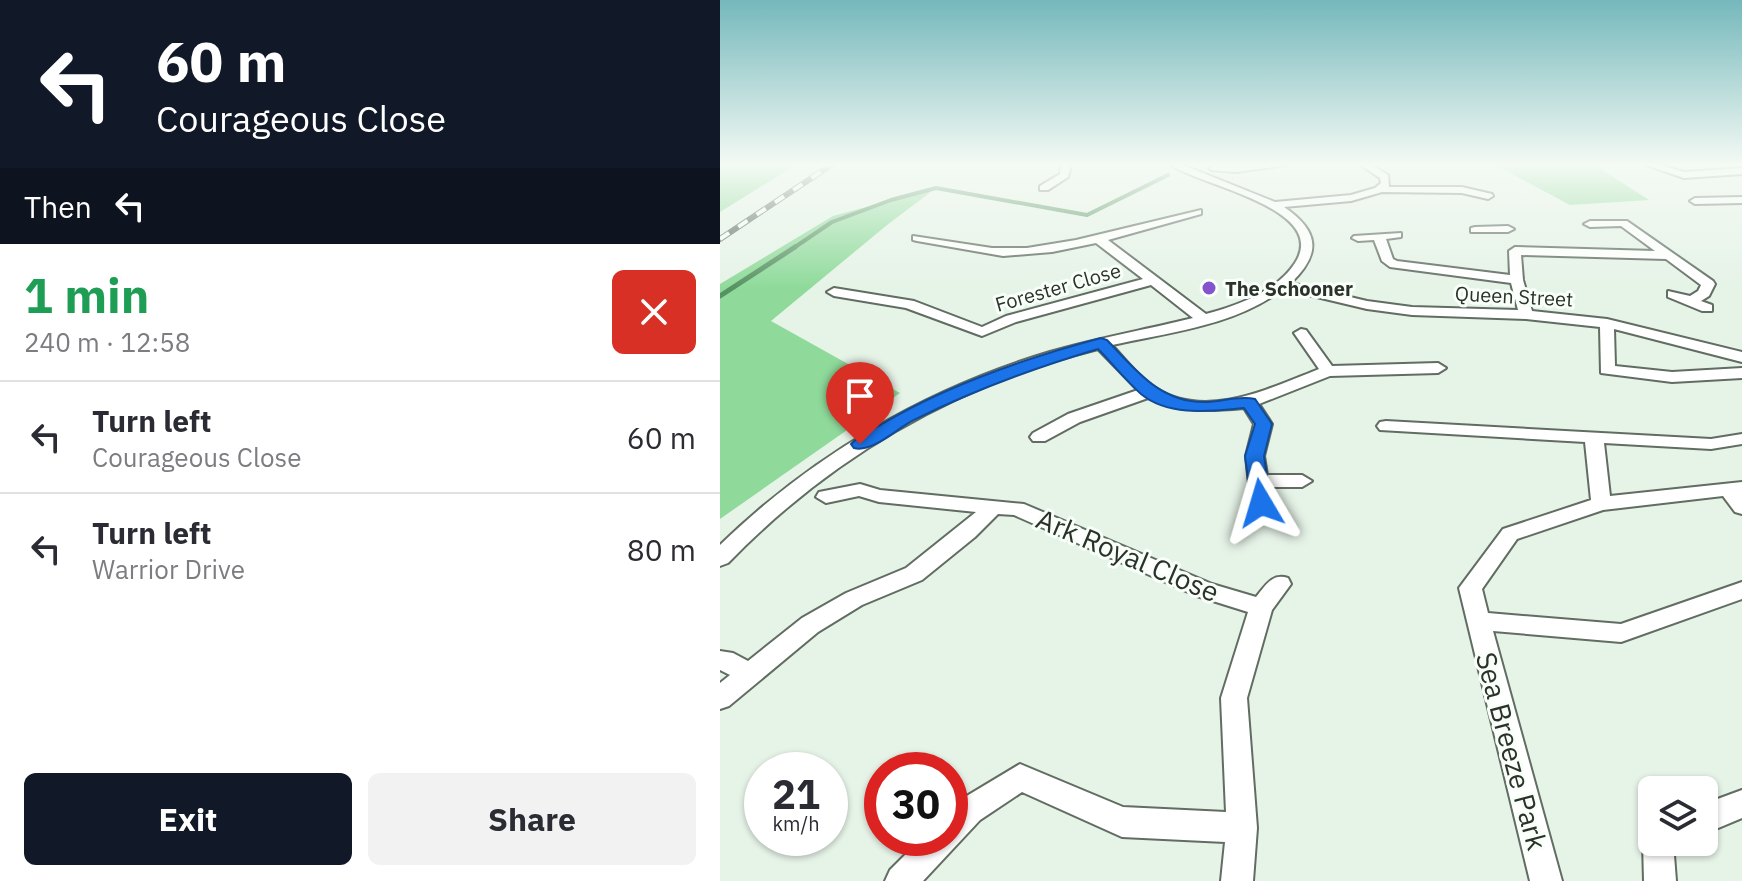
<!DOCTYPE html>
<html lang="en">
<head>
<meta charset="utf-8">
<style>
	:root { --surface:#fff; --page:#f2f2f3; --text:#2b2b33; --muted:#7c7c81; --line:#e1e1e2; --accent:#111827 }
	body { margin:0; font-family:"IBM Plex Sans",sans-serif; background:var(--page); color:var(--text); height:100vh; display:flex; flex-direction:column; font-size:30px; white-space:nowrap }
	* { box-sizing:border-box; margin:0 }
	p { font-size:26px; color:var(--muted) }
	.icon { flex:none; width:44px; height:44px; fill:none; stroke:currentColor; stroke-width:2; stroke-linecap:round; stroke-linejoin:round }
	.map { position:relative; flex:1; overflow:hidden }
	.panel { display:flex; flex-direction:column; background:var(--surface); width:720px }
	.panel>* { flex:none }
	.top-card { background:#111827; color:#fff; overflow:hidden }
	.fabs { position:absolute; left:918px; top:776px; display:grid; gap:16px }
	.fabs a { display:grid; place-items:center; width:80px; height:80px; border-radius:12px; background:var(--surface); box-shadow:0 2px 6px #0004; font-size:40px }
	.speed { position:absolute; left:24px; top:752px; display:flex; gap:16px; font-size:40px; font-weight:700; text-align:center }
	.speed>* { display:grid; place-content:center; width:104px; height:104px; border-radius:50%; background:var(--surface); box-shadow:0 2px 6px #0004; line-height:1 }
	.speed small { font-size:20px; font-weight:400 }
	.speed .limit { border:12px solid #d22; background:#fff; color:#111 }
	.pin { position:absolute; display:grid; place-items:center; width:68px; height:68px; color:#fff; margin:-82px -34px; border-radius:50% 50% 50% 0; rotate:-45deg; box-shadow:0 0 8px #0007 }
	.pin .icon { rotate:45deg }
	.me { position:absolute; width:88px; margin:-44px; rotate:353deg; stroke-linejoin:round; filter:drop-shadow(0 0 6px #0008) }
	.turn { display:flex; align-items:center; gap:28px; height:168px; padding:0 24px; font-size:36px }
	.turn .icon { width:104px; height:104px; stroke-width:2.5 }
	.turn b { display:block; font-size:56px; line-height:68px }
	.then { display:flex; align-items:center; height:76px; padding:0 24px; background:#0003; gap:16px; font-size:30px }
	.round { display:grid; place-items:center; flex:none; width:84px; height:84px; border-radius:12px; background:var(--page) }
	.headline { display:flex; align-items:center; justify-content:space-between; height:136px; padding:0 24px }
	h1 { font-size:48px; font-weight:700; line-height:60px; color:#1e9e55 }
	.cta { display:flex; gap:16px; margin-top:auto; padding:16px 24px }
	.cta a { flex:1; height:92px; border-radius:12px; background:var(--accent); color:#fff; font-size:32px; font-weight:700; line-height:92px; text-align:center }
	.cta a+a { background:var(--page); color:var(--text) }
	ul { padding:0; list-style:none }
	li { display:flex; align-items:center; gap:24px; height:112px; padding:0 24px; border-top:2px solid var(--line) }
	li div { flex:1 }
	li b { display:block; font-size:30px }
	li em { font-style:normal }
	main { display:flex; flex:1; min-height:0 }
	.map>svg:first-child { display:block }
	.green { fill:#8fda9b }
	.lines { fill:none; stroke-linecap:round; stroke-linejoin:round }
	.stream-far1 { stroke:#579362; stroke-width:4 }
	.stream { stroke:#579362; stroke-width:5 }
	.street-casing { stroke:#616c62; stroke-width:4 }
	.street { fill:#fff; fill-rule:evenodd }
	.rail-casing { stroke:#606760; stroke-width:6 }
	.rail { stroke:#f7fff8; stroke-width:4; stroke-dasharray:11; stroke-linecap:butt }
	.route { fill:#1a73e8; stroke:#114b97; stroke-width:2 }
	.poi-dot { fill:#8454cd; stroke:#f7fff8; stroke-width:3 }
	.labels { text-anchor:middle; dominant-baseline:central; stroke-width:6; stroke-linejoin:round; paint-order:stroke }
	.far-street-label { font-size:20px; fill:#2c312c; stroke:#f7fff8 }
	.far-poi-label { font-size:20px; font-weight:bold; fill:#2c312c; stroke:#f7fff8; text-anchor:start }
	.near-street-label { font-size:28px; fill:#2c312c; stroke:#f7fff8 }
</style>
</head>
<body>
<main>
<section class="panel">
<div class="top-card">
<div class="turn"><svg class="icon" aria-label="left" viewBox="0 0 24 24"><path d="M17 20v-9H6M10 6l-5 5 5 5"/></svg><div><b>60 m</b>Courageous Close</div></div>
<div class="then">Then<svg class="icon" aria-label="left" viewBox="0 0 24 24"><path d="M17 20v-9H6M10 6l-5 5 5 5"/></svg></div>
</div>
<div class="headline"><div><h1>1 min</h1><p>240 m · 12:58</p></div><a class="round" style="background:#d93025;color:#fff"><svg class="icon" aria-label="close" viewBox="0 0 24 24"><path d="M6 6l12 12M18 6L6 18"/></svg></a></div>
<ul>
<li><svg class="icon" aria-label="left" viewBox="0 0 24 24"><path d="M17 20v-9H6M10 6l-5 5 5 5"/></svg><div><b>Turn left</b><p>Courageous Close</p></div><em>60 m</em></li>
<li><svg class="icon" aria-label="left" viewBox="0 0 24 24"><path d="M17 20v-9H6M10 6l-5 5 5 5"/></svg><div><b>Turn left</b><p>Warrior Drive</p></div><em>80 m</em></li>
</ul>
<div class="cta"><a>Exit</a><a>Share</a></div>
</section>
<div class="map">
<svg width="1022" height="881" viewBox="0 0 1022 881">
	<rect width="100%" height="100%" fill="#e6f3e7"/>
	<g class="green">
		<polygon points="0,165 76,165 0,212"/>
		<polygon points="775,165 875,165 929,200 850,205"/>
		<polygon points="216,188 167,225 51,321 180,393 0,519 0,284 113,216"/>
	</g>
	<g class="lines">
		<polyline class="stream-far1" points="72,249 112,222 171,200 216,188 367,215 448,175"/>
		<polyline class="stream" points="0,296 75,247"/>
		<g class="street-casing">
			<g id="street">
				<polygon points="341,165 351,165 348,177 328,190 320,190 320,186 340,174"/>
				<path d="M451,165h12l92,37 76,-7 24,-7 6,-5 -1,-5 -19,-13h11l16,10 1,12h73l30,7 1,2 -5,3 -26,-6 -80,-1 -31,9 -67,6c35,24 38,46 7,76l76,18 45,6 106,3 -7,-27 -121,-16 -8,-6 -8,-21 -16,1 -6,-3 2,-2 47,-3v4l-15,2 7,20 4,2 113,14 -1,-24 6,-4 140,4 -34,-25 -31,1 -6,-3 6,-3h37l86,60 2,3 -6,12 -8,5 11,4v6h-10l-34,-14v-6l22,5 8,-5 3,-6 -35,-26 -145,-4 2,25 9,31 75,8 135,33v10l-128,-33 1,37 57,6 70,-4v10l-70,4 -71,-9 -1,-46 -74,-8 -114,-4 -45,-6 -84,-20c-49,37 -113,43 -171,56 13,14 28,34 45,44 50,31 113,-1 162,-20l-25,-36 7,-4 5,1 26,36 106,-3 8,5 -8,5 -108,3 -71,28 13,20 -8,32 3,19h35l10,6 -10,6h-33l2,16 -3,5h-14l-3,-5 -5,-47 8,-32 -10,-16c-34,3 -63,5 -96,-10l-68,24 -35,19h-12l-3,-4 3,-4 35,-19 70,-24 -40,-41c-143,36 -268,109 -370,214l-8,3v-21c93,-90 206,-156 330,-193 47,-14 95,-22 143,-34l-42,-33 -135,37 -34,14 -76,-28 -72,-12 -7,-4 7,-4 80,13 68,26 24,-11 137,-37 -47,-36 -44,9 -49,4 -86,-15 -4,-1v-4l79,12h35l49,-8 125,-30v4l-93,26 98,74c31,-8 71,-23 89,-51 36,-55 -97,-78 -124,-98z"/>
				<polygon points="494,165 567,165 516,172 491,170 489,168"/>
				<polygon points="926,165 940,165 964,172 1022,168 1022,174 964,178"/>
				<polygon points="1022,197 1022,203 975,204 970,201 975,198"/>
				<polygon points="755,227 788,226 794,229 788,232 751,232 751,228"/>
				<polygon points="666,421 991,439 1022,434 1022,444 991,449 884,443 890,496 1022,482 1022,514 1015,512 1003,496 883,510 797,539 762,589 768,613 901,624 1022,582 1022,599 901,642 773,631 842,881 810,881 739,588 783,529 871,500 865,442 660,430 657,426 660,422"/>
				<path d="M140,484l20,6 144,14 188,80 44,13c10,-12 16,-24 32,-19l3,6 -19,26 -25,88 10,130 -4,53h-32l4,-39 -103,-5 -100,-45 -42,28 -57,61h-38l5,-11 32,-32h28v-28l10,-10 60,-36 103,43 103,5 -5,-114 27,-86 -51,-16 -183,-81 -16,-1 -23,23 -53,43 -60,25 -44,27 -89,74 -9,3v-26l10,-8 -10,-5v-19l13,2 15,8 54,-43 44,-25 60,-25 70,-56 -97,-10 -20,-6 -33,7 -10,-6 3,-5z"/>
				<polygon points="1022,790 1022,818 984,834 984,804"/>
				<polygon points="932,829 932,842 953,842 956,881 924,881 923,842 927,831"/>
			</g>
		</g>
		<use href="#street" class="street"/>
		<g class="rail-casing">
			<polyline id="rail" points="0,239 111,165"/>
		</g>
		<use href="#rail" class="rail"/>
	</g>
	<linearGradient id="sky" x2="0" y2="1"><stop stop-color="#75b8bc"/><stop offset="0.57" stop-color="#f4faf4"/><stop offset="1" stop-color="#f4faf4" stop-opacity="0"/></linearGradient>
	<rect width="1022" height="288" fill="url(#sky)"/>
	<path class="route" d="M381,338l6,2c28,29 53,63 98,62 16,0 34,-7 50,-3l17,25 -8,32 7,47 -2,5h-15l-3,-5 -6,-47 10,-32 -11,-16c-33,3 -75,9 -103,-14 -15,-13 -29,-31 -43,-45 -64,19 -124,41 -184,71 -17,8 -41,33 -60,28l-3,-4c8,-9 20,-14 31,-20 67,-40 144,-66 219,-86z"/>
	<circle class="poi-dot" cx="489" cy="288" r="8"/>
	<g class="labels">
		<g class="far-street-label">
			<text transform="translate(338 287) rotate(-16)">Forester Close</text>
			<text transform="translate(794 296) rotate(3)">Queen Street</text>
		</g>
		<g class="far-poi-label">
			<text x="505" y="288">The Schooner</text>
		</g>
		<g class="near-street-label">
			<text transform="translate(408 555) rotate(23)">Ark Royal Close</text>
			<text transform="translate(792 751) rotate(75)">Sea Breeze Park</text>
		</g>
	</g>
</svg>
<div class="fabs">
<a><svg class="icon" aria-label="layers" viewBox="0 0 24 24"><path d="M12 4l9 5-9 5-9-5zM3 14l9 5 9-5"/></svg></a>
</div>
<div class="speed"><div>21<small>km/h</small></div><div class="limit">30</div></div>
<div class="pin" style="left:140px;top:444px;background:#d93025"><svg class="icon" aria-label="arrive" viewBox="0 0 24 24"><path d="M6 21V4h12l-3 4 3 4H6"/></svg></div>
<svg class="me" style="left:541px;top:503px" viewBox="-20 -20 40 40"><path d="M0-17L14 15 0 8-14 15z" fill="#1a73e8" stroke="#fff" stroke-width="4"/></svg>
</div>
</main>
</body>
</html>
